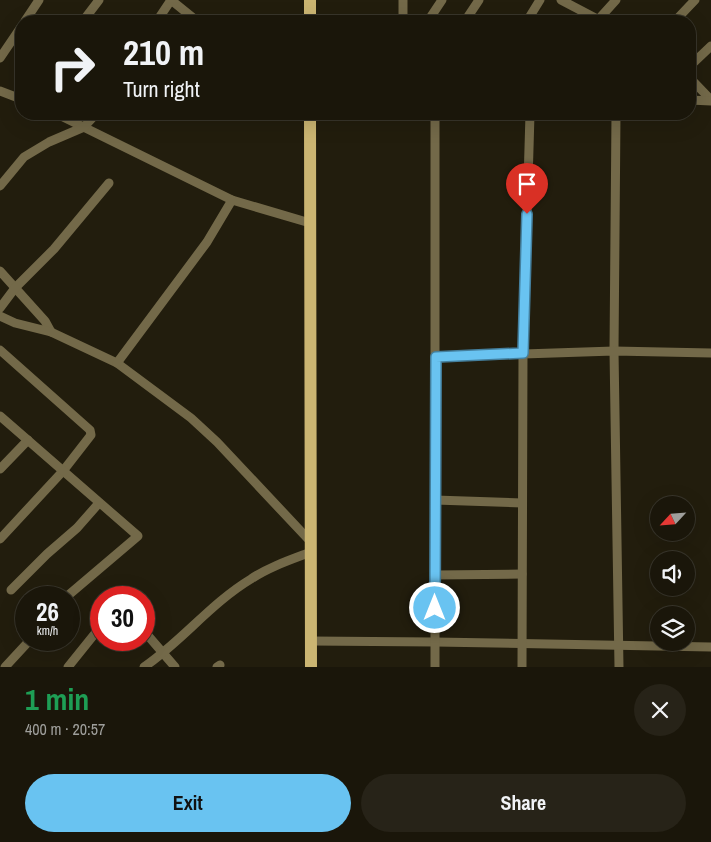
<!DOCTYPE html>
<html lang="en">
<head>
<meta charset="utf-8">
<style>
	:root { --surface:#1a160a; --page:#272318; --text:#f1f3f6; --muted:#9f9f9c; --line:#38352b; --accent:#69c3f1 }
	body { margin:0; font-family:"Archivo Narrow",sans-serif; background:var(--page); color:var(--text); height:100vh; display:flex; flex-direction:column; font-size:19px; white-space:nowrap }
	* { box-sizing:border-box; margin:0 }
	p { font-size:16px; color:var(--muted) }
	.icon { flex:none; width:28px; height:28px; fill:none; stroke:currentColor; stroke-width:2; stroke-linecap:round; stroke-linejoin:round }
	.map { position:relative; height:667px; overflow:hidden }
	.side { display:flex; flex-direction:column; background:var(--surface); flex:1 }
	.side>* { flex:none }
	.hud { position:absolute; left:15px; top:15px; width:681px; height:105px; border-radius:20px; box-shadow:0 5px 20px #0002,0 0 0 1px var(--line); background:#1a160a; color:var(--text); overflow:hidden }
	.needle { width:32px; rotate:244deg }
	.tools { position:absolute; left:650px; top:496px; display:grid; gap:10px }
	.tools a { display:grid; place-items:center; width:45px; height:45px; border-radius:50%; background:var(--surface); box-shadow:0 5px 20px #0002,0 0 0 1px var(--line); font-size:25px }
	.speed { position:absolute; left:15px; top:586px; display:flex; gap:10px; font-size:25px; font-weight:700; text-align:center }
	.speed>* { display:grid; place-content:center; width:65px; height:65px; border-radius:50%; background:var(--surface); box-shadow:0 5px 20px #0002,0 0 0 1px var(--line); line-height:1 }
	.speed small { font-size:12px; font-weight:400 }
	.speed .limit { border:8px solid #d22; background:#fff; color:#111 }
	.pin { position:absolute; display:grid; place-items:center; width:42px; height:42px; color:#fff; margin:-51px -21px; border-radius:50% 50% 50% 0; rotate:-45deg; box-shadow:0 0 5px #0007 }
	.pin .icon { rotate:45deg }
	.me { position:absolute; width:55px; margin:-28px; rotate:0deg; stroke-linejoin:round; filter:drop-shadow(0 0 4px #0008) }
	.turn { display:flex; align-items:center; gap:18px; height:105px; padding:0 25px; font-size:22px }
	.turn .icon { width:65px; height:65px; stroke-width:2.5 }
	.turn b { display:block; font-size:35px; line-height:42px }
	.round { display:grid; place-items:center; flex:none; width:52px; height:52px; border-radius:26px; background:var(--page) }
	.headline { display:flex; align-items:center; justify-content:space-between; height:85px; padding:0 25px }
	h1 { font-size:30px; font-weight:700; line-height:38px; color:#1e9e55 }
	.cta { display:flex; gap:10px; margin-top:auto; padding:10px 25px }
	.cta a { flex:1; height:58px; border-radius:30px; background:var(--accent); color:#111; font-size:20px; font-weight:700; line-height:58px; text-align:center }
	.cta a+a { background:var(--page); color:var(--text) }
	.map>svg:first-child { display:block }
	.lines { fill:none; stroke-linecap:round; stroke-linejoin:round }
	.street { stroke:#736949; stroke-width:9 }
	.primary { stroke:#cbb572; stroke-width:12 }
	.route-casing { stroke:#447f9d; stroke-width:12 }
	.route { stroke:#69c3f1; stroke-width:9 }
</style>
</head>
<body>
<div class="map">
<svg width="711" height="667" viewBox="0 0 711 667">
	<rect width="100%" height="100%" fill="#221d0d"/>
	<g class="lines">
		<g class="street">
			<polyline points="171,0 197,21"/>
			<polyline points="403,0 403,21"/>
			<polyline points="561,0 601,21"/>
			<polyline points="25,21 39,0"/>
			<polyline points="83,21 99,0"/>
			<polyline points="157,21 171,0"/>
			<polyline points="428,21 442,0"/>
			<polyline points="465,21 479,0"/>
			<polyline points="527,21 540,0"/>
			<polyline points="597,21 616,0"/>
			<polyline points="675,21 695,0"/>
			<polyline points="0,58 21,27"/>
			<polyline points="690,66 711,46"/>
			<polyline points="690,78 711,100"/>
			<polyline points="0,91 21,99"/>
			<polyline points="690,100 711,101"/>
			<polyline points="57,114 232,200 310,223"/>
			<polyline points="616,114 614,351 619,667"/>
			<polyline points="0,186 24,157 49,142 84,127 96,114"/>
			<polyline points="0,271 45,321 51,332"/>
			<polyline points="0,308 15,288 54,249 109,183"/>
			<polyline points="0,316 15,323 51,332 117,363 191,418 217,442 310,541"/>
			<polyline points="0,350 90,430 91,435 63,471 0,539"/>
			<polyline points="435,357 614,351 711,353"/>
			<polyline points="117,363 207,242 232,200"/>
			<polyline points="0,416 138,536 65,598"/>
			<polyline points="0,469 28,440"/>
			<polyline points="435,500 522,503"/>
			<polyline points="435,575 522,574"/>
			<polyline points="11,590 47,554 77,528 99,503"/>
			<polyline points="144,631 175,667"/>
			<polyline points="311,641 435,642 711,647"/>
			<polyline points="5,667 30,640"/>
			<polyline points="68,667 101,626"/>
			<path d="M144,667c38,-26 67,-64 107,-88 18,-12 39,-19 60,-27"/>
			<polyline points="217,667 220,665"/>
			<polyline points="435,667 435,114"/>
			<polyline points="522,667 523,353 530,114"/>
		</g>
		<g class="primary">
			<polyline points="310,0 310,21"/>
			<polyline points="310,114 311,667"/>
		</g>
	</g>
	<g class="lines">
		<g class="route-casing">
			<polyline id="route" points="435,608 436,357 523,353 527,214"/>
		</g>
		<use href="#route" class="route"/>
	</g>
</svg>
<div class="tools">
<a><svg class="needle" viewBox="-14 -14 28 28"><path d="M0-13l5 13h-10z" fill="#e53935"/><path d="M0 13l5-13h-10z" fill="#9f9f9c"/></svg></a>
<a><svg class="icon" aria-label="sound" viewBox="0 0 24 24"><path d="M4 9h4l5-4v14l-5-4H4zM17 9q2 3 0 6"/></svg></a>
<a><svg class="icon" aria-label="layers" viewBox="0 0 24 24"><path d="M12 4l9 5-9 5-9-5zM3 14l9 5 9-5"/></svg></a>
</div>
<div class="speed"><div>26<small>km/h</small></div><div class="limit">30</div></div>
<div class="pin" style="left:527px;top:214px;background:#d93025"><svg class="icon" aria-label="arrive" viewBox="0 0 24 24"><path d="M6 21V4h12l-3 4 3 4H6"/></svg></div>
<svg class="me" style="left:435px;top:608px" viewBox="-20 -20 40 40"><circle r="17" fill="#69c3f1" stroke="#fff" stroke-width="3"/><path d="M0-11L8 9 0 5-8 9z" fill="#fff"/></svg>
<div class="hud">
<div class="turn"><svg class="icon" aria-label="right" viewBox="0 0 24 24"><path d="M7 20v-9h11M14 6l5 5-5 5"/></svg><div><b>210 m</b>Turn right</div></div>
</div>
</div>
<section class="side">
<div class="headline"><div><h1>1 min</h1><p>400 m · 20:57</p></div><a class="round"><svg class="icon" aria-label="close" viewBox="0 0 24 24"><path d="M6 6l12 12M18 6L6 18"/></svg></a></div>
<div class="cta"><a>Exit</a><a>Share</a></div>
</section>
</body>
</html>
